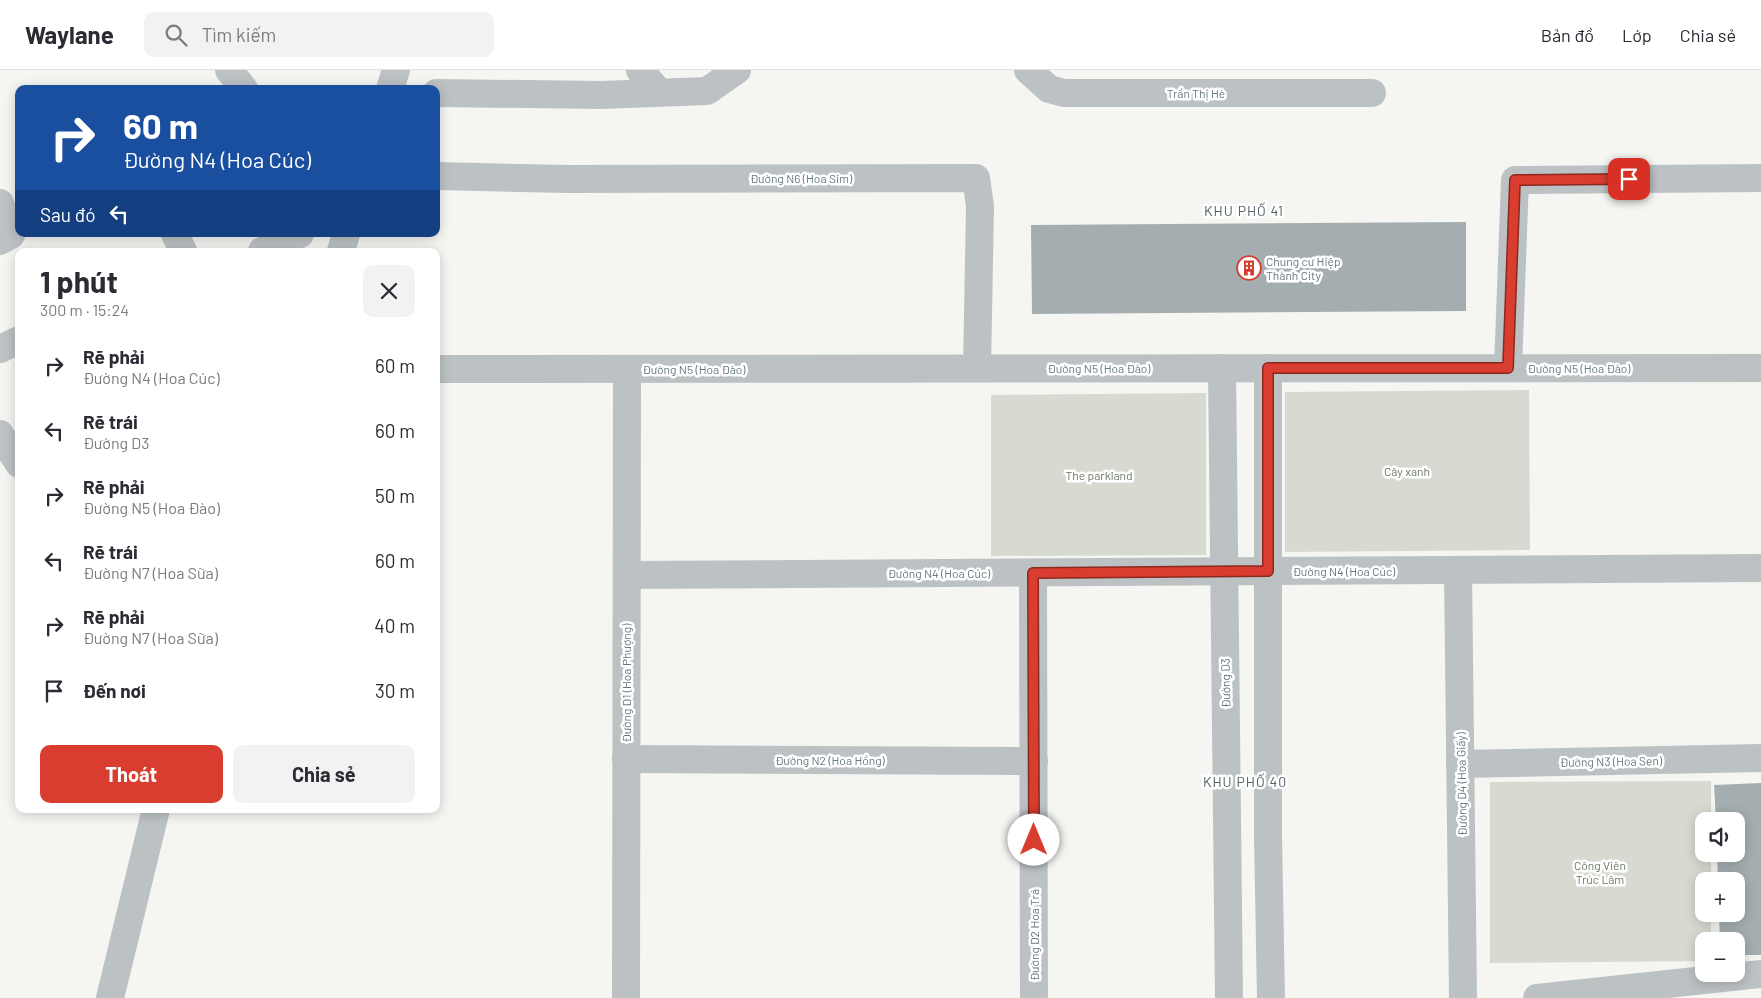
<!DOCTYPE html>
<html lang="vi">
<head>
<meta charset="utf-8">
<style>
	:root { --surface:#fff; --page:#f2f2f3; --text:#2b2b33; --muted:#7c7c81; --line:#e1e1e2; --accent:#d93d2f }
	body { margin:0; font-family:Barlow,sans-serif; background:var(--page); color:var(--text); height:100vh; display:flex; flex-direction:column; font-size:19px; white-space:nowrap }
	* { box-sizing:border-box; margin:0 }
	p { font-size:16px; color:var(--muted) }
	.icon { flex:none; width:28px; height:28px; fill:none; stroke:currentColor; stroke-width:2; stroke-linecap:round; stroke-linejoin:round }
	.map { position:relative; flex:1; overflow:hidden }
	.side { position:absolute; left:15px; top:178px; width:425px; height:565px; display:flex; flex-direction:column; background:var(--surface); border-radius:10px; box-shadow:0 2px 12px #0003 }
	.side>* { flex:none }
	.guide { position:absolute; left:15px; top:15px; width:425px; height:152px; border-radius:10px; box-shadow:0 2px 12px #0003; background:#1a4fa0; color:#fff; overflow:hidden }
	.buttons { position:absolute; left:1695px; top:742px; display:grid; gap:10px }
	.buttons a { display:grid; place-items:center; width:50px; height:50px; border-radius:10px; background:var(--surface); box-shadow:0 2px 12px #0003; font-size:25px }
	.pin { position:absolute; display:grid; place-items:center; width:42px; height:42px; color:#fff; margin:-21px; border-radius:10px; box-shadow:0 2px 8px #0006 }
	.me { position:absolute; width:55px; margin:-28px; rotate:0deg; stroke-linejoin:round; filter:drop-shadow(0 0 4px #0008) }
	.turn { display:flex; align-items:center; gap:18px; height:105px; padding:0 25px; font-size:22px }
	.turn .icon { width:65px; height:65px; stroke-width:2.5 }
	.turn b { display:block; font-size:35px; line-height:42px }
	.then { display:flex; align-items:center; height:48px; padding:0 25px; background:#0003; gap:10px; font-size:19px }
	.round { display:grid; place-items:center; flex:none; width:52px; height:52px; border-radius:10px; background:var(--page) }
	.summary { display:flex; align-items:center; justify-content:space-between; height:85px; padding:0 25px }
	h1 { font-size:30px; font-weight:700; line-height:38px }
	.button { display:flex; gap:10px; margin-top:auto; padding:10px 25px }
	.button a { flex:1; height:58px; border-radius:10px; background:var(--accent); color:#fff; font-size:20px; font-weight:700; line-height:58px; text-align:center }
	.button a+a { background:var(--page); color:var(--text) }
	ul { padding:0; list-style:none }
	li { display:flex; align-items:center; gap:15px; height:65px; padding:0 25px }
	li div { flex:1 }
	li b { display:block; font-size:19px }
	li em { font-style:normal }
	header { display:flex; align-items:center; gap:30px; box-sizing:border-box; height:70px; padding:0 25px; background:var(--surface); border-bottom:1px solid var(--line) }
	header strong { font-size:24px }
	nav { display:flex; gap:28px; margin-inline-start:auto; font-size:18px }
	.search { width:350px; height:45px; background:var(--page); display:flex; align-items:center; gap:12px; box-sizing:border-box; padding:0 18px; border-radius:10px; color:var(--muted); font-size:19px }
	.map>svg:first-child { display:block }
	.green { fill:#d6dad1 }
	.building { fill:#a4aeb1 }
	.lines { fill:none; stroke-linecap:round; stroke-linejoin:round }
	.minor { stroke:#bcc2c4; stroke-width:28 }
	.route-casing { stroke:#8d281f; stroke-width:12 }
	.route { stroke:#d93d2f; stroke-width:9 }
	.labels { text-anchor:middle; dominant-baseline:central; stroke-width:5; stroke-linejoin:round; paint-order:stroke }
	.street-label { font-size:12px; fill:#667981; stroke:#fff }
	.poi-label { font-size:12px; fill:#667981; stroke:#fff; text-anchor:start }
	.park-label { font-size:12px; fill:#6c7965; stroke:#fff }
	.neighbourhood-label { font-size:14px; letter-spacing:1px; fill:#546167; stroke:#fff }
</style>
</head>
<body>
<header>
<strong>Waylane</strong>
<div class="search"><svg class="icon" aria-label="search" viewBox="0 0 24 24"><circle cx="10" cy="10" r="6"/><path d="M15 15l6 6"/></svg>Tìm kiếm</div>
<nav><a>Bản đồ</a><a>Lớp</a><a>Chia sẻ</a></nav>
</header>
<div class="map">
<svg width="1761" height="928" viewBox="0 0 1761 928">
	<rect width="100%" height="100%" fill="#f5f5f2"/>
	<g class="green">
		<polygon points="1529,320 1530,480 1285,482 1285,322"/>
		<polygon points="1206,323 1206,485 991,486 991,325"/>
		<polygon points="1711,711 1711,751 1704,751 1704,784 1711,784 1711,811 1704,811 1704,844 1711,844 1711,871 1704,871 1704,891 1490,893 1490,712"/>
	</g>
	<g class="building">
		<polygon points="1466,152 1466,241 1032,244 1031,155"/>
		<polygon points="1761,713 1761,885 1736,885 1736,871 1720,871 1719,844 1736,844 1736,811 1718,811 1717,784 1736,784 1736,751 1716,751 1714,715"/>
	</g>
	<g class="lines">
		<g class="minor">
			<polyline points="229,0 244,19"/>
			<polyline points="640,0 659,22"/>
			<polyline points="1028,0 1049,19 1064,23 1372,23"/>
			<polyline points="390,19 396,0"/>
			<polyline points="436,23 601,25 707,21 737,0"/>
			<polyline points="436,106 567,109 976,108 980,136 977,298"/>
			<polyline points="0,133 11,165 0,171"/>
			<polyline points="175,164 183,181"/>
			<polyline points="262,181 300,164"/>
			<polyline points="341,181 346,164"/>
			<polyline points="0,279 19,270"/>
			<polyline points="1222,298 1229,928"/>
			<polyline points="1268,298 1268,766 1271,928"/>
			<polyline points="1508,298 1515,110 1761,108"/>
			<polyline points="436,299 1761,298"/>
			<polyline points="0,364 19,394"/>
			<polyline points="1458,500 1463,928"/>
			<polyline points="1033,503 1034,928"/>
			<polyline points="627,505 1761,498"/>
			<polyline points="626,689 1034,691"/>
			<polyline points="1460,694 1761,688"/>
			<polyline points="110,928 156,739"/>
			<polyline points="626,928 627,299"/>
			<polyline points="1537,928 1761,904"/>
		</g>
	</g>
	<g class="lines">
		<g class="route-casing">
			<polyline id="route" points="1034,770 1033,503 1268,501 1268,298 1508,298 1515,110 1629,109"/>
		</g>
		<use href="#route" class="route"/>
	</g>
	<defs>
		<g id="building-ring" transform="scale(1.25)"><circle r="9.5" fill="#fff" stroke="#d93d2f" stroke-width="1.5"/><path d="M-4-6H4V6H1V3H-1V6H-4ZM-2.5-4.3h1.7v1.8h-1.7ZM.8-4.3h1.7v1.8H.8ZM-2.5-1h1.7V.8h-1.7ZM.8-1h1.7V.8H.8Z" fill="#d93d2f"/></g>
	</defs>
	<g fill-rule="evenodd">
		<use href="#building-ring" x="1249" y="198"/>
	</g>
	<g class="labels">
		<g class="street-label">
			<text x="1196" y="23">Trần Thị Hè</text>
			<text x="801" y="108">Đường N6 (Hoa Sim)</text>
			<text x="1099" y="298">Đường N5 (Hoa Đào)</text>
			<text x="1579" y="298">Đường N5 (Hoa Đào)</text>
			<text x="694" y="299">Đường N5 (Hoa Đào)</text>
			<text x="1344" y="501">Đường N4 (Hoa Cúc)</text>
			<text x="939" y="503">Đường N4 (Hoa Cúc)</text>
			<text transform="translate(626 613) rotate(-90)">Đường D1 (Hoa Phượng)</text>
			<text transform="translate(1225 613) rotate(-91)">Đường D3</text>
			<text x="830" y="690">Đường N2 (Hoa Hồng)</text>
			<text transform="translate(1611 691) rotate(-1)">Đường N3 (Hoa Sen)</text>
			<text transform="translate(1461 714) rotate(-91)">Đường D4 (Hoa Giấy)</text>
			<text transform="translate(1034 865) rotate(-90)">Đường D2 Hoa Trá</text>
		</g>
		<g class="poi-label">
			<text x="1266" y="191">Chung cư Hiệp<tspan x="1266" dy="14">Thành City</tspan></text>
		</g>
		<g class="park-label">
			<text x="1407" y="401">Cây xanh</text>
			<text x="1099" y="405">The parkland</text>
			<text x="1600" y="795">Công Viên<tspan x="1600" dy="14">Trúc Lâm</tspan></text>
		</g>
		<g class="neighbourhood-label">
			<text x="1244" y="140">KHU PHỐ 41</text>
			<text x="1245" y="711">KHU PHỐ 40</text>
		</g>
	</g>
</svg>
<div class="buttons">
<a><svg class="icon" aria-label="sound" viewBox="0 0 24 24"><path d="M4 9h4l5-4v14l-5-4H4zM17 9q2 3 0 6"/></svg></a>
<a>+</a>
<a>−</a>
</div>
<div class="pin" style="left:1629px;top:109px;background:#d93025"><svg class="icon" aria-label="arrive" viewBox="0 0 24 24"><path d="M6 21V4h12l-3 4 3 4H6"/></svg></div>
<svg class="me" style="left:1034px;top:770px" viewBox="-20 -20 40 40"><circle r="19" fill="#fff"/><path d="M0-13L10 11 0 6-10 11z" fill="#d93d2f"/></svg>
<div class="guide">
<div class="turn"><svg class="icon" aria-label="right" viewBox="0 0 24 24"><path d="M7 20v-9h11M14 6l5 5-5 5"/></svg><div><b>60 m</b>Đường N4 (Hoa Cúc)</div></div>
<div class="then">Sau đó<svg class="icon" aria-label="left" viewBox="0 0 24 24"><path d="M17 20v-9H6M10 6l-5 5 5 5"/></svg></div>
</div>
<section class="side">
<div class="summary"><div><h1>1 phút</h1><p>300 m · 15:24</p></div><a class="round"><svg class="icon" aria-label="close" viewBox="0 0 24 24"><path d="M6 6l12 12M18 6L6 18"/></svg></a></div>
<ul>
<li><svg class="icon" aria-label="right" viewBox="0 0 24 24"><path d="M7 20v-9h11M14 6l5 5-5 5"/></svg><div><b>Rẽ phải</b><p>Đường N4 (Hoa Cúc)</p></div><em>60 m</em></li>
<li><svg class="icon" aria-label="left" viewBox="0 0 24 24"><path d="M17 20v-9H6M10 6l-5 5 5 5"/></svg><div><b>Rẽ trái</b><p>Đường D3</p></div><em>60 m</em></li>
<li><svg class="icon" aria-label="right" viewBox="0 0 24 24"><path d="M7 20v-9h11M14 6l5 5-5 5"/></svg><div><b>Rẽ phải</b><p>Đường N5 (Hoa Đào)</p></div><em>50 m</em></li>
<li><svg class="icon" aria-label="left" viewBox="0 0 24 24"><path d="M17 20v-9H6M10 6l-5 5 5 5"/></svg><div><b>Rẽ trái</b><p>Đường N7 (Hoa Sữa)</p></div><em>60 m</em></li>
<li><svg class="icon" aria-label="right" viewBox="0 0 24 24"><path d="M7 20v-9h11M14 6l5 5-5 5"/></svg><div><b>Rẽ phải</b><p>Đường N7 (Hoa Sữa)</p></div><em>40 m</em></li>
<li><svg class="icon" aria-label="arrive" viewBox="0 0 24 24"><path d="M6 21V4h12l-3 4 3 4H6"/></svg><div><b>Đến nơi</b></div><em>30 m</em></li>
</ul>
<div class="button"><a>Thoát</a><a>Chia sẻ</a></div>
</section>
</div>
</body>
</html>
